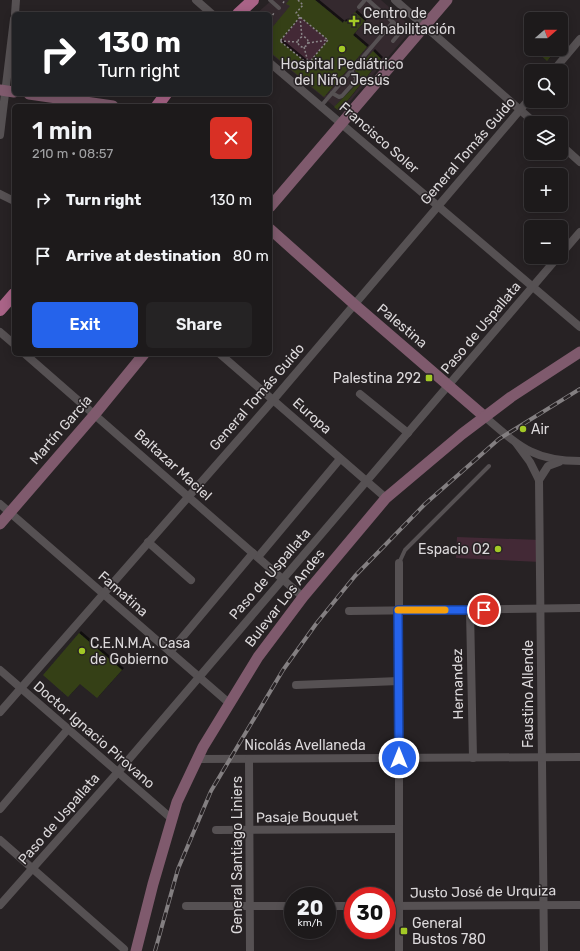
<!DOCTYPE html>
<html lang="en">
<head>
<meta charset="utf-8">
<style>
	:root { --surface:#1d1a1b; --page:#252324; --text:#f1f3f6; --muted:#a0a1a3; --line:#3b383a; --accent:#2563eb }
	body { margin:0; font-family:Rubik,sans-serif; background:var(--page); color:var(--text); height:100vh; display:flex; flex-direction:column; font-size:15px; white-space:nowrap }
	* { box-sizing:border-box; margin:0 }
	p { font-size:13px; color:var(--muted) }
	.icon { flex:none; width:22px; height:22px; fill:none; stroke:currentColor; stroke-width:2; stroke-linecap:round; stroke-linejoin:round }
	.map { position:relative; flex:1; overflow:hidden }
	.side { position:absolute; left:12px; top:104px; width:260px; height:252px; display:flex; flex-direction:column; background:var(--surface); border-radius:6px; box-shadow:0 2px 10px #0003,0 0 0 1px var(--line) }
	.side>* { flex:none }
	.hud { position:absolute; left:12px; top:12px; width:260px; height:84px; border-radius:6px; box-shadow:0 2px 10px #0003,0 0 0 1px var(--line); background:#202124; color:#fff; overflow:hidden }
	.needle { width:26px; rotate:70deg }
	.controls { position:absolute; left:524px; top:12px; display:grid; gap:8px }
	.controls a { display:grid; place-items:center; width:44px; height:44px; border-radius:6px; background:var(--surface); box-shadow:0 2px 10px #0003,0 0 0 1px var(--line); font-size:20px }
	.speed { position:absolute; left:284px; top:887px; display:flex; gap:8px; font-size:20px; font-weight:700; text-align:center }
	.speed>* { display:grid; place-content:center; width:52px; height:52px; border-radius:50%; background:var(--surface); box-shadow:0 2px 10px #0003,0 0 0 1px var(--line); line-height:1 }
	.speed small { font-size:10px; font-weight:400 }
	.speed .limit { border:6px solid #d22; background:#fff; color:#111 }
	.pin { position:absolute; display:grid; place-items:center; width:34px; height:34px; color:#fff; margin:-17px; border:2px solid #fff; border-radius:50%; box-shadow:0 1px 4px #0007 }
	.me { position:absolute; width:44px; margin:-22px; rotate:0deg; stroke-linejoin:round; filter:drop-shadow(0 0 3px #0008) }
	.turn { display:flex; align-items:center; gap:14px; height:84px; padding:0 20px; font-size:18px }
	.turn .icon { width:52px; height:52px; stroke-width:2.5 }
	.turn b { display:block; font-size:28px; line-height:34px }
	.round { display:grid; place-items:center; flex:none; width:42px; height:42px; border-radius:6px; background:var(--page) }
	.summary { display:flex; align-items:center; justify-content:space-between; height:68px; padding:0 20px }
	h1 { font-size:24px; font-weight:600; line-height:30px }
	.cta { display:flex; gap:8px; margin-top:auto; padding:8px 20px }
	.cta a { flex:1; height:46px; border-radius:6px; background:var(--accent); color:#fff; font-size:16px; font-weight:600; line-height:46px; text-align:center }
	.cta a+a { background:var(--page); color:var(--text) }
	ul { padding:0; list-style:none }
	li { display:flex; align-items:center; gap:12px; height:56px; padding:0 20px }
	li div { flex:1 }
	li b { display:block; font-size:15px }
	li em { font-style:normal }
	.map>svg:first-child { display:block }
	.built { fill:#34292e }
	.green { fill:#432936 }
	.building { fill:#354019; fill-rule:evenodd; filter:url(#shadow) }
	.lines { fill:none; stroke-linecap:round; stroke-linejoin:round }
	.path { stroke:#898587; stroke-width:1.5; stroke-dasharray:2 2; stroke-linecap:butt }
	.lane { stroke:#565153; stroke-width:4 }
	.street { stroke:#565153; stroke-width:8 }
	.secondary { stroke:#7f5a6d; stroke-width:11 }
	.primary { stroke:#a96387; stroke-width:12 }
	.rail-casing { stroke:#837f81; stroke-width:4 }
	.rail { stroke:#272224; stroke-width:2.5; stroke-dasharray:8; stroke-linecap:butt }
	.route-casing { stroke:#184099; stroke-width:10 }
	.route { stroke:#2563eb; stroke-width:7 }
	.slow { stroke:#f59e0b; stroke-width:7 }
	.poi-dot { fill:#a3c926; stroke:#272224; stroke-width:1.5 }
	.labels { text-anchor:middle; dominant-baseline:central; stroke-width:3; stroke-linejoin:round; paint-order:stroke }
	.poi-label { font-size:14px; fill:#dcd9db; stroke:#272224; text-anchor:start }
	.street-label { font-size:14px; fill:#dcd9db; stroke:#272224 }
</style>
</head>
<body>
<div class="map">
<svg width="580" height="951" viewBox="0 0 580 951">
	<defs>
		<filter id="shadow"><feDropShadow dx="2" dy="-2" stdDeviation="0" flood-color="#0009"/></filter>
	</defs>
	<rect width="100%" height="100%" fill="#272224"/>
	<polygon class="built" points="272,0 381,0 413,28 341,112 270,53 270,14 256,14"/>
	<g class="green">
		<polygon points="300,17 328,40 308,64 280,41"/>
		<polygon points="457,537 541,540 541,562 456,558"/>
	</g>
	<g class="building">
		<path d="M289,0h26l28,23 1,-2 2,1 9,-10 10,9 -12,14 14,12 -43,50 -54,-45v-22l20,-24 -4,-2zM300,17l28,23 -20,24 -28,-23z"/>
		<polygon points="534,49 547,49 553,54 547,61"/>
		<polygon points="373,51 381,59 339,111 334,107 360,81 360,75 355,71"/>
		<polygon points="79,633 122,670 97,698 80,684 68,697 43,675"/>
	</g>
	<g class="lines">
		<g class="path">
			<polyline points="298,0 303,5 296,13 300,17 328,40 308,64 280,41 300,17"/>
			<polyline points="283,3 285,0"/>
			<polyline points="300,17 302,37"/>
			<polyline points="270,18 275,12"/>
			<circle cx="303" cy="42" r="5"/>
			<polyline points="280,41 298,42"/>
			<polyline points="308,43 328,40"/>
			<polyline points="304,47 308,62"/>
		</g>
		<g class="lane">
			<polyline points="270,0 279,8"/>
			<polyline points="368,0 402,30 393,41"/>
			<polyline points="359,7 365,0"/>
			<polyline points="332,93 339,97 342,96 357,79 351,71"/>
			<polyline points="321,106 393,22"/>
			<polyline points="399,563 405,550 489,466"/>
		</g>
		<g class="street">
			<polyline points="196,0 212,14"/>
			<polyline points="395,0 535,123"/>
			<polyline points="15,14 16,0"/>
			<polyline points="270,63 580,327"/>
			<polyline points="553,71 580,39"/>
			<polyline points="0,135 14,19"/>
			<polyline points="561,145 580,162"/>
			<polyline points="0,194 14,201"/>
			<polyline points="561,254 580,232"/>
			<polyline points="0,332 14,344"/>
			<polyline points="25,354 303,597"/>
			<polyline points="220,354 386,498"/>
			<polyline points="360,394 408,433"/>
			<path d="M485,417c34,29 48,44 95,44"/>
			<polyline points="516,443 530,462 539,480 544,951"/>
			<polyline points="539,480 548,466 559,462"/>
			<polyline points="0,504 229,703"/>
			<polyline points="148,542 191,580"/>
			<polyline points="258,557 340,459"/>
			<polyline points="399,563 399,951"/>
			<polyline points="470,610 473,758"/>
			<polyline points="349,611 580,608"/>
			<polyline points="170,652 253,553"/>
			<polyline points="0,670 172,819"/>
			<polyline points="296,685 399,681"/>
			<polyline points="0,712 274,399 531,97"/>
			<polyline points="197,759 580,757"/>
			<polyline points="249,759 250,951"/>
			<polyline points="0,809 68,729"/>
			<polyline points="216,830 399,829"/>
			<polyline points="0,840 124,949"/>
			<polyline points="0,905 118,772 558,257"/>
			<polyline points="186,906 293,906"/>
			<polyline points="327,906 353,906"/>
			<polyline points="387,906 580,905"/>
		</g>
		<g class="secondary">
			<polyline points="0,90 14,92"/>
			<polyline points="29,94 113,106"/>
			<polyline points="270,207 447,0"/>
			<polyline points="270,229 354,304 485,417"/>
			<polyline points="0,524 95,414 144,354"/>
			<polyline points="136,951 153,884 177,802 203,747 258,657 303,597 386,498 462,434 511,397 580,352"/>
		</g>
		<g class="primary">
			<polyline points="238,14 253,0"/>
			<polyline points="157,106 166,94"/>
			<polyline points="0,310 14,294"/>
		</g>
		<g class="rail-casing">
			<polyline id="rail" points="155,951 178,869 211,791 283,670 316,624 355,576 425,504 499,439 580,389"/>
		</g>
		<use href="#rail" class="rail"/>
	</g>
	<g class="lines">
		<g class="route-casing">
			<polyline id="route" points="399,758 398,610 484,610"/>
		</g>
		<use href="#route" class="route"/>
		<polyline class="slow" points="398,610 445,610"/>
	</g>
	<g class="poi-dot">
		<path d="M352 15h4v4h4v4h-4v4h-4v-4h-4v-4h4z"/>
		<circle cx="342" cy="49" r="4"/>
		<rect x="425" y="374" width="8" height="8" rx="2"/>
		<circle cx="523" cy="429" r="4"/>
		<circle cx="498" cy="549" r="4"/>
		<circle cx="82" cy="651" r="4"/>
		<rect x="400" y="927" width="8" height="8" rx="2"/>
	</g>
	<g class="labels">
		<g class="poi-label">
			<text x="363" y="13">Centro de<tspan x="363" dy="16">Rehabilitación</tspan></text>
			<text x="342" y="64" text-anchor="middle">Hospital Pediátrico<tspan x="342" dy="16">del Niño Jesús</tspan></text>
			<text x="421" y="378" text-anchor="end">Palestina 292</text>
			<text x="531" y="429">Air</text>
			<text x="490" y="549" text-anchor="end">Espacio O2</text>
			<text x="90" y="643">C.E.N.M.A. Casa<tspan x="90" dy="16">de Gobierno</tspan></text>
			<text x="412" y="923">General<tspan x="412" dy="16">Bustos 780</tspan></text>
		</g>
		<g class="street-label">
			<text transform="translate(379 138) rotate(41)">Francisco Soler</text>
			<text transform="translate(468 151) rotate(-49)">General Tomás Guido</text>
			<text transform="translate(402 326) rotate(40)">Palestina</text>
			<text transform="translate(481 328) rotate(-50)">Paso de Uspallata</text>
			<text transform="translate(257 397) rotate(-49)">General Tomás Guido</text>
			<text transform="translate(312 416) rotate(42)">Europa</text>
			<text transform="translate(61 430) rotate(-49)">Martín García</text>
			<text transform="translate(173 465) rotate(42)">Baltazar Maciel</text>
			<text transform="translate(270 574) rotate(-49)">Paso de Uspallata</text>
			<text transform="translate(123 594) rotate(41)">Famatina</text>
			<text transform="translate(285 598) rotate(-52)">Bulevar Los Andes</text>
			<text transform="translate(458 684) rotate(-91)">Hernandez</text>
			<text transform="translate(528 694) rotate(-90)">Faustino Allende</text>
			<text transform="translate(94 735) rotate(41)">Doctor Ignacio Pirovano</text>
			<text x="305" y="745">Nicolás Avellaneda</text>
			<text transform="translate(307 817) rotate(-1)">Pasaje Bouquet</text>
			<text transform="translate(59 819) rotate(-49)">Paso de Uspallata</text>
			<text transform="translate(237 855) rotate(-90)">General Santiago Liniers</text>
			<text transform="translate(483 892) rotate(-1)">Justo José de Urquiza</text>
		</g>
	</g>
</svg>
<div class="controls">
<a><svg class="needle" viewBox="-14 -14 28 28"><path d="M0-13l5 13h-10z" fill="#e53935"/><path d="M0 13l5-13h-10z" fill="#a0a1a3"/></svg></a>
<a><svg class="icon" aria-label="search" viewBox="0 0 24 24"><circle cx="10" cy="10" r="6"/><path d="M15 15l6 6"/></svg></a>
<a><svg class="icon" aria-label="layers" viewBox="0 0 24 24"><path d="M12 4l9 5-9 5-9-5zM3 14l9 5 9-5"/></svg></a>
<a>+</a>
<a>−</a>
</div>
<div class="speed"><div>20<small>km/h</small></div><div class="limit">30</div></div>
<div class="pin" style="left:484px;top:610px;background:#d93025"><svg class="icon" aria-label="arrive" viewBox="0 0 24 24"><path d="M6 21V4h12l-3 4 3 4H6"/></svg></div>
<svg class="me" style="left:399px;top:758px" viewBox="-20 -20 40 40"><circle r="17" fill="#2563eb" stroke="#fff" stroke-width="3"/><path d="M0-11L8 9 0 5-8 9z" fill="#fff"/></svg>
<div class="hud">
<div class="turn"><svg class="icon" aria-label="right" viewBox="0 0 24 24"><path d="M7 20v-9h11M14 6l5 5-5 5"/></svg><div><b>130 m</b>Turn right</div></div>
</div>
<section class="side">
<div class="summary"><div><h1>1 min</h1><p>210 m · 08:57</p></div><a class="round" style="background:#d93025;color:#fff"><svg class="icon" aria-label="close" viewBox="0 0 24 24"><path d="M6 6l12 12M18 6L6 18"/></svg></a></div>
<ul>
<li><svg class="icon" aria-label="right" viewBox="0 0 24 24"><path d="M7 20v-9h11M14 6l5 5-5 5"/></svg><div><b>Turn right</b></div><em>130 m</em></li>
<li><svg class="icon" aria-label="arrive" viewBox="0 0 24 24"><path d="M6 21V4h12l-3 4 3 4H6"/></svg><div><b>Arrive at destination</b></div><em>80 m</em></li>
</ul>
<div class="cta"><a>Exit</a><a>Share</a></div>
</section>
</div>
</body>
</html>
